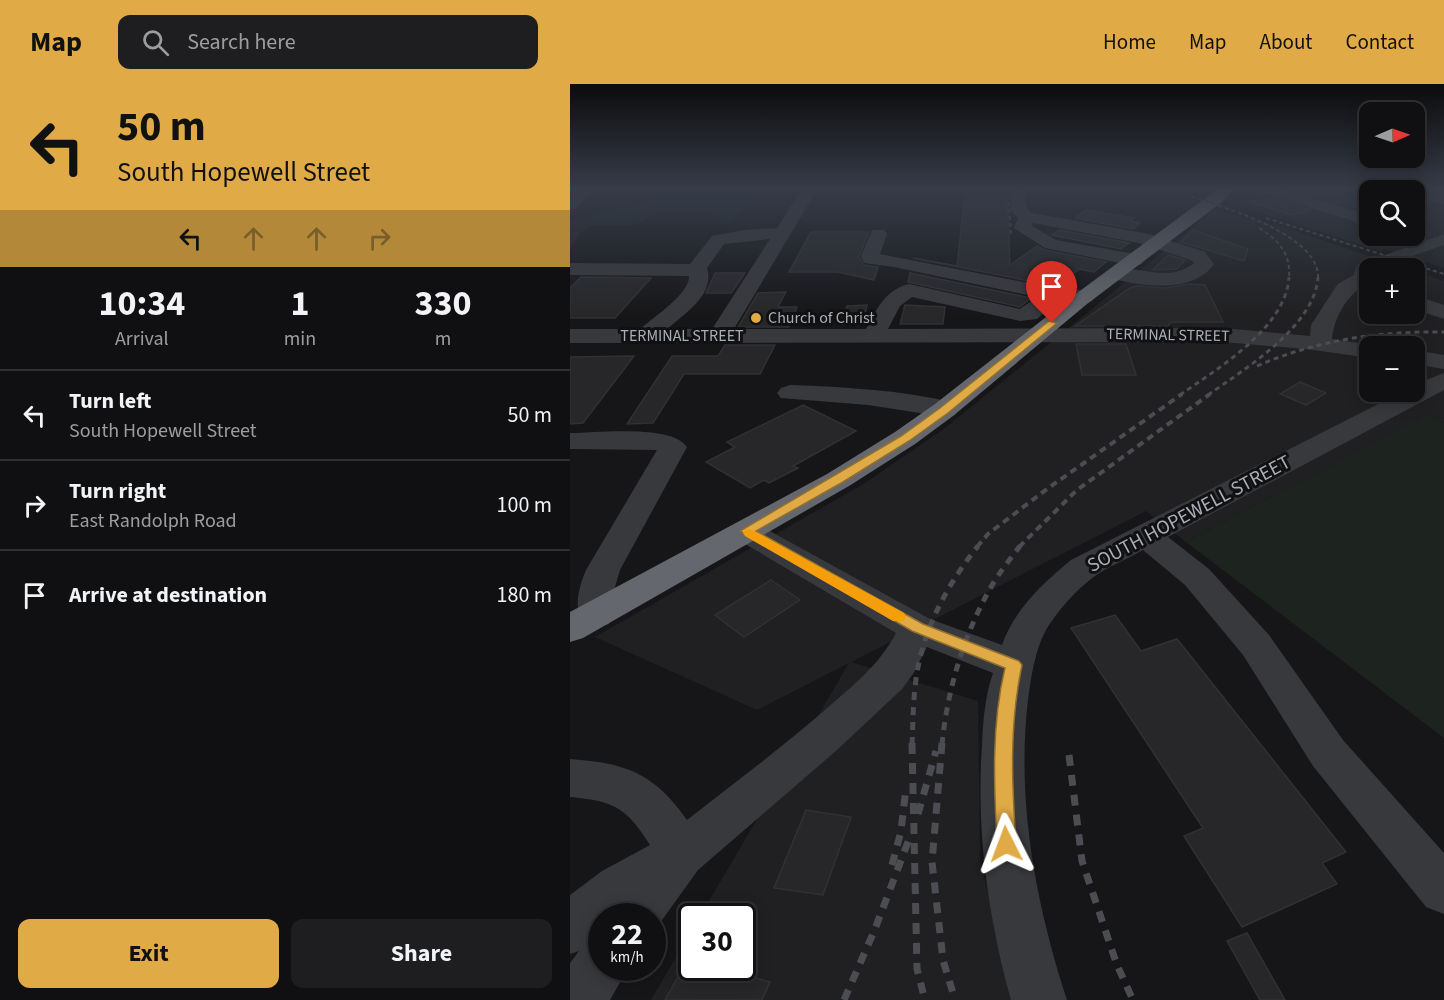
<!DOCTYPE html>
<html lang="en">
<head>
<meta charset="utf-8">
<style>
	:root { --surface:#101012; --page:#1e1e20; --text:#f1f3f6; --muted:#9c9d9f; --line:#303032; --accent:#e0ab46 }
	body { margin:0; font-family:"Source Sans 3",sans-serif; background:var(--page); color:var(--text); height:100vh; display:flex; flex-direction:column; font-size:22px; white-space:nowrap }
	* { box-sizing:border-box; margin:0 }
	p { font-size:20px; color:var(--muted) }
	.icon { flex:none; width:33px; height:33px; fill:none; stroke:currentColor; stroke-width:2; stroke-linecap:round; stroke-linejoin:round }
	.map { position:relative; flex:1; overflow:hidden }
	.sheet { display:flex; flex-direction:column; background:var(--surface); width:570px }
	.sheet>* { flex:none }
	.top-card { background:#e0ab46; color:#111; overflow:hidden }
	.needle { width:39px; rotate:88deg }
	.fabs { position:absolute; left:789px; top:18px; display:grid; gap:12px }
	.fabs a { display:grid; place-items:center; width:66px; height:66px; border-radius:12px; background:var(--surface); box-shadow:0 3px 15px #0003,0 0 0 2px var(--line); font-size:30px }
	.speed { position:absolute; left:18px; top:819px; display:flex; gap:12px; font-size:30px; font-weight:700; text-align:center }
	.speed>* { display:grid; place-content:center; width:78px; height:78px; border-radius:50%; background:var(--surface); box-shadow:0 3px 15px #0003,0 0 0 2px var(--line); line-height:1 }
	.speed small { font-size:15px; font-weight:400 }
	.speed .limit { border:3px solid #111; border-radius:9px; background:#fff; color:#111 }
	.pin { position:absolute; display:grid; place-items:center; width:51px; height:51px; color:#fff; margin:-62px -26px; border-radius:50% 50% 50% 0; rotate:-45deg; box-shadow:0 0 6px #0007 }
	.pin .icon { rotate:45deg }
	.me { position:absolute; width:66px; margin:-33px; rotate:357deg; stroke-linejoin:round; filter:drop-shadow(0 0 4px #0008) }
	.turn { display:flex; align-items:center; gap:21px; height:126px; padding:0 18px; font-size:27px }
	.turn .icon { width:78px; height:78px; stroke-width:2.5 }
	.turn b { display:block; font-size:42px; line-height:51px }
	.lanes { display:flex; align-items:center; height:57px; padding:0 18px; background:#0003; justify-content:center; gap:30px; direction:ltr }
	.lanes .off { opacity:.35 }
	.eta { display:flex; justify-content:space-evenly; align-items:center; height:102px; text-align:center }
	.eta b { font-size:36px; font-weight:700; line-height:42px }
	.cta { display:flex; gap:12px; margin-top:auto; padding:12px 18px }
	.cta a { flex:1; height:69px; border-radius:12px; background:var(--accent); color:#111; font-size:24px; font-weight:700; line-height:69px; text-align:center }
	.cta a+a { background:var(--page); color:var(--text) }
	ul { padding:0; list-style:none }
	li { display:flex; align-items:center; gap:18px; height:90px; padding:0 18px; border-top:2px solid var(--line) }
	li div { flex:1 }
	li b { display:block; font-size:22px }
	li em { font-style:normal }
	header { display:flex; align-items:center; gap:36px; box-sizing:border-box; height:84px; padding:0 30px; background:var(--accent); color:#111 }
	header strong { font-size:28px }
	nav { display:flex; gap:33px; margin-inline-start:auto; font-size:21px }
	.search { width:420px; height:54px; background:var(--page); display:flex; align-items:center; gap:15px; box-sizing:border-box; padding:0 21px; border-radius:12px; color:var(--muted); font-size:22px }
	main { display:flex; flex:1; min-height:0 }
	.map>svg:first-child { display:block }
	.built { fill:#202022; fill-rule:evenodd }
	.green { fill:#1d231e }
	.building { fill:#272729; stroke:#313134; stroke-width:1.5 }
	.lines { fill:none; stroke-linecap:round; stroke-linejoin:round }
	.minor { fill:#38393d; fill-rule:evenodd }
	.highway { fill:#64676d; fill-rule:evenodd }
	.rail-far4 { stroke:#4b4d52; stroke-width:2; stroke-dasharray:4 3; stroke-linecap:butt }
	.rail-far3 { stroke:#4b4d52; stroke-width:3; stroke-dasharray:5 4; stroke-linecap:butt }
	.rail-far2 { stroke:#4b4d52; stroke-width:4; stroke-dasharray:7 5; stroke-linecap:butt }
	.rail-far1 { stroke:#4b4d52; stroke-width:5; stroke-dasharray:8 7; stroke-linecap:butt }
	.rail { stroke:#4b4d52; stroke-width:7; stroke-dasharray:11 9; stroke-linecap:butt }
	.route { fill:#e0ab46; stroke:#926f2e; stroke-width:1.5 }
	.slow { fill:#f59e0b }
	.poi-dot { fill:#e0ab46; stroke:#111113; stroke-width:2 }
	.labels { text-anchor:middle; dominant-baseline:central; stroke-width:6; stroke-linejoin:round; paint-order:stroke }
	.far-poi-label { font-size:16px; fill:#aaaeb7; stroke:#111113; text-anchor:start }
	.far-street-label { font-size:16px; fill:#aaaeb7; stroke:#111113 }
	.street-label { font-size:20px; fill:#aaaeb7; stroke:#111113 }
</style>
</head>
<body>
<header>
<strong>Map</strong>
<div class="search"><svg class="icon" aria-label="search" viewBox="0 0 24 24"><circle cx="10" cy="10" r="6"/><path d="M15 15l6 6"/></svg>Search here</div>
<nav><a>Home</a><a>Map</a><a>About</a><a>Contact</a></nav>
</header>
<main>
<section class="sheet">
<div class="top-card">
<div class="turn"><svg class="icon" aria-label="left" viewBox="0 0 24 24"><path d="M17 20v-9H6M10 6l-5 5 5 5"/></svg><div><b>50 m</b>South Hopewell Street</div></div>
<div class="lanes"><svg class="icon" aria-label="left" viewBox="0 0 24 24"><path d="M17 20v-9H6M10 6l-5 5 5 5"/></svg><svg class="icon off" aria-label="ahead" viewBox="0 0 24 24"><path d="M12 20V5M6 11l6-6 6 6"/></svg><svg class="icon off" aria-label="ahead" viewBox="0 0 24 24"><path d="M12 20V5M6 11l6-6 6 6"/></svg><svg class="icon off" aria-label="right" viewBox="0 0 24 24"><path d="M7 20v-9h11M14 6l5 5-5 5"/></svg></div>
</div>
<div class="eta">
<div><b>10:34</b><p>Arrival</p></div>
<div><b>1</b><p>min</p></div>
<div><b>330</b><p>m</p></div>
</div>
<ul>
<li><svg class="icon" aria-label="left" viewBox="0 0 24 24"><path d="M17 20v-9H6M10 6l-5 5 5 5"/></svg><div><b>Turn left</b><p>South Hopewell Street</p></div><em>50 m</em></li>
<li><svg class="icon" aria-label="right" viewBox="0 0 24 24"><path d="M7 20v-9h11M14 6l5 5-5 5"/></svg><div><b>Turn right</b><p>East Randolph Road</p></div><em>100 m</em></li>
<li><svg class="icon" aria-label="arrive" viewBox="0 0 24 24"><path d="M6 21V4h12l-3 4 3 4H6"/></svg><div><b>Arrive at destination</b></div><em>180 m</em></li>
</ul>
<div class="cta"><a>Exit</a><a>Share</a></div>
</section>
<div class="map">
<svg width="874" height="916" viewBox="0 0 874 916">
	<rect width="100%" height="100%" fill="#161618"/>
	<g class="built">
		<path d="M668,104h206v80l-219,-70zM800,106h44v46h-44z"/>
		<path d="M644,126l62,15 130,43h-36v46h44l1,-43 29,10v142l-18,-7 -240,126 -40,-31 -295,151 127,39 2,160 35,139h-364l40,-69 1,37h50v-52h-42l149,-253 -92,47 -162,-73 270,-154 80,-55zM800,262h44v46h-44z"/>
	</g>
	<g class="green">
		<polygon points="44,104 198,104 187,113 182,122 172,126 160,137 140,130 86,129 70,138 56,142 20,142 11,148 0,165 0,137 95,113 104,107"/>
		<polygon points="657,112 819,164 811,167 652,117"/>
		<polygon points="856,331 874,339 874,654 616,458"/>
	</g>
	<g class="building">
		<polygon points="740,104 748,104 785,115 767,119 725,107"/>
		<polygon points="395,111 437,111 440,181 467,162 475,166 536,178 524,188 509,185 492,200 479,201 343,174 387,182"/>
		<polygon points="700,114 741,126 722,131 681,118"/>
		<polygon points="516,126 564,134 560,137 570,139 563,145 505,134"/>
		<polygon points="489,146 559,159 551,165 482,151"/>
		<polygon points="623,146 678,165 674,177 611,158"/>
		<polygon points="241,148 299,148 289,173 294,181 308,183 304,196 268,188 219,188"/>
		<polygon points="598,171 615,176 607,185 583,186"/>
		<polygon points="145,189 175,189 161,209 136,209"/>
		<polygon points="340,189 461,214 450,223 338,198"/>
		<polygon points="11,193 81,194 45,234 0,234 0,204"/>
		<polygon points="619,200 635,201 653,238 601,238 598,242 505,242 560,204 567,202 595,204"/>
		<polygon points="216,208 208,223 227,223 219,243 168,243 188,209"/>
		<polygon points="297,221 292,241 270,241 277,222"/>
		<polygon points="335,221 375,223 373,240 330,240"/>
		<polygon points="506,260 556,260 566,291 512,291"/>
		<polygon points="155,261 205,261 190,290 114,290 83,339 57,340 102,272 148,272"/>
		<polygon points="64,272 13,339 0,340 0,273"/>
		<polygon points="730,298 756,309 736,321 710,310"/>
		<polygon points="233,321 286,347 223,382 228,384 199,399 194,396 180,404 136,378 165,363 157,358"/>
		<polygon points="201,496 230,516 174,553 145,531"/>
		<polygon points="545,531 571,567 607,555 776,768 752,779 767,800 672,843 614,752 633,744 501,544"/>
		<polygon points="236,726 281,733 253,811 204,804"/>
		<polygon points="677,849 715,916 690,916 657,857"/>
		<polygon points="113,884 149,884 200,898 192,916 95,916"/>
	</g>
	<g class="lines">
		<g class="minor">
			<polygon points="11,104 28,104 6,124 0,126 0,113"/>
			<path d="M233,104h15l-84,141h132c11,-20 19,-39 43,-45l111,25 17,-12 -143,-30 -30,-4 -3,-7 11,-26h12l3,4 -7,20 169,33 8,-2 35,8 3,4 -3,4 -7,2 -24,-5 -24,21 -17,2 -108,-24 -12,9 -12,23 335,-1 87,8 1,-11 24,-37 3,-4 16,-9 3,-10 87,-31v11l-66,23h-8v19l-6,-1c-18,10 -30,32 -32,53l46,7h-8v12l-64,-9 -83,-7 -653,1v-14h70c14,-12 50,-36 49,-53l-119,-1v-12l120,1 22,-28 32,-6 33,-2zM200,155l-58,90h-45c18,-16 48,-34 40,-61l17,-24z"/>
			<path d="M440,104h15l2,20 5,5 117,21 56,18 9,12c-22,31 -73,22 -105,14l-3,-4 3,-4c29,-7 57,15 85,-7l-3,-3 -52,-17 -106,-20 -1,3 24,14 79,14 7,2 2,4 -2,4 -7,2 -90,-18 -31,-20 4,-10 -7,-8z"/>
			<polygon points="683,104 706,104 800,131 800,142 686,107"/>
			<polygon points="840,104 874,110 874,120 844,112 844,106 837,106"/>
			<polygon points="844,211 874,221 874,235 844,225"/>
			<polygon points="844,266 874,271 874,285 844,280"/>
			<path d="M874,289v17l-276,147 41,32 60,66 74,105 101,113v61l-18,-7 -113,-141 -70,-111 -58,-70 -42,-35c-15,9 -34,16 -48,26 -18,13 -38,35 -49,54 -11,20 -15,47 -18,70 -12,101 8,205 39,300h-56c-23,-83 -35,-169 -29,-255 1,-24 3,-49 11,-72l-66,-26 -14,27 -11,15 -65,61 -139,120 -46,64v-18h-50v20l-4,3 4,-2v31h26l-18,32h-40v-37l9,-12 -9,3v-59l32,-24 48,-26c-24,-38 -36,-44 -80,-48v-38c56,4 84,14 117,61 46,-36 93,-71 138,-110 28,-25 53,-43 71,-77l-161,-95 -5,-7 5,-7 11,-3 11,3 173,95 72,26c12,-35 41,-62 69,-85l331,-168h12v-7z"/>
			<path d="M220,301c55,2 112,5 165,18l4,6 -4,6 -9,2 -78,-12 -87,-7 -4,-5 4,-5z"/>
			<path d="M0,349c28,0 101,-9 117,14l-67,123 -5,17 -1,28 -5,9 -13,4 -13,-4c-10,-17 -4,-37 3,-54l71,-120 -87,-1z"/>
		</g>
		<polygon class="highway" points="649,104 665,104 652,118 517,220 383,332 345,360 279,402 13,554 0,558 0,528 257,390 325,348 365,320 503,212"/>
		<g class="rail-far4">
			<polyline points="438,104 441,151"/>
			<path d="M595,104c37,13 155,42 153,90"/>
			<polyline points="696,134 874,190"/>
			<path d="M689,144c20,12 32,26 30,50"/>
		</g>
		<g class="rail-far3">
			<path d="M687,282c60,-26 122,-35 187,-34"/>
			<path d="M610,311c37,-26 106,-67 109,-118"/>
			<path d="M638,311c37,-26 107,-69 110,-118"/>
		</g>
		<g class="rail-far2">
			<polyline points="407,463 418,450 477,405 612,310"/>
			<polyline points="449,463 507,406 640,310"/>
		</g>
		<g class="rail-far1">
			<path d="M342,661c1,-22 1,-44 4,-66 7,-50 31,-94 62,-133"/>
			<path d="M372,661c5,-54 22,-111 49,-158 8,-14 19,-28 29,-41"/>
		</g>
		<g class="rail">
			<polyline points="342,659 347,885 355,916"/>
			<polyline points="372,659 362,778 373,876 385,916"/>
			<polyline points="499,671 512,777 547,881 563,916"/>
			<polyline points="348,730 366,667"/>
			<polyline points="322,781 331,747 336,704"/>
			<polyline points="274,916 305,845 341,750"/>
		</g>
	</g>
	<linearGradient id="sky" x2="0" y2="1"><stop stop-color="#0c0c0d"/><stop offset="0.45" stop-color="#363c48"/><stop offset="1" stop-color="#363c48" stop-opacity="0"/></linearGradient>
	<rect width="874" height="232" fill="url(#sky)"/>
	<path class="route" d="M479,237l8,2 -109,90 -39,28 -66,41 -87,49 167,93 96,37 3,4c-13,60 -10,119 -6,179l-2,7 -8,2 -7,-2 -2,-7c-3,-59 -6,-118 8,-176l-93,-37 -172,-100 161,-95 39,-28z"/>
	<polygon class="slow" points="180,445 334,529 336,533 334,537 323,537 175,452 173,449 175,446"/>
	<circle class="poi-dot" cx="186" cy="234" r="6"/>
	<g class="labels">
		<g class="far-poi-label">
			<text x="198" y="234">Church of Christ</text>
		</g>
		<g class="far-street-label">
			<text transform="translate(598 251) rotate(1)">TERMINAL STREET</text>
			<text x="112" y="252">TERMINAL STREET</text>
		</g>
		<g class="street-label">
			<text transform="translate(619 430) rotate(-28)">SOUTH HOPEWELL STREET</text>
		</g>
	</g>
</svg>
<div class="fabs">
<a><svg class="needle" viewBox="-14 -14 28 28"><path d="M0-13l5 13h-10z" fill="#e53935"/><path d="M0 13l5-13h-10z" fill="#9c9d9f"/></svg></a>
<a><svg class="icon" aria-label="search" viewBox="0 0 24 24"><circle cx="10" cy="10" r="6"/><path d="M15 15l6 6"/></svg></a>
<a>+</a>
<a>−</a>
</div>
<div class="speed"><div>22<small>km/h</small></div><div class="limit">30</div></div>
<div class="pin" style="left:482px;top:239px;background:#d93025"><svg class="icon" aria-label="arrive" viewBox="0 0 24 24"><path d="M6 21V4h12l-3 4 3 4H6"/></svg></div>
<svg class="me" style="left:436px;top:760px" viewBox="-20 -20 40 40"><path d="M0-17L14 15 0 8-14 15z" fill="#e0ab46" stroke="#fff" stroke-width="4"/></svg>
</div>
</main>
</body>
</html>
